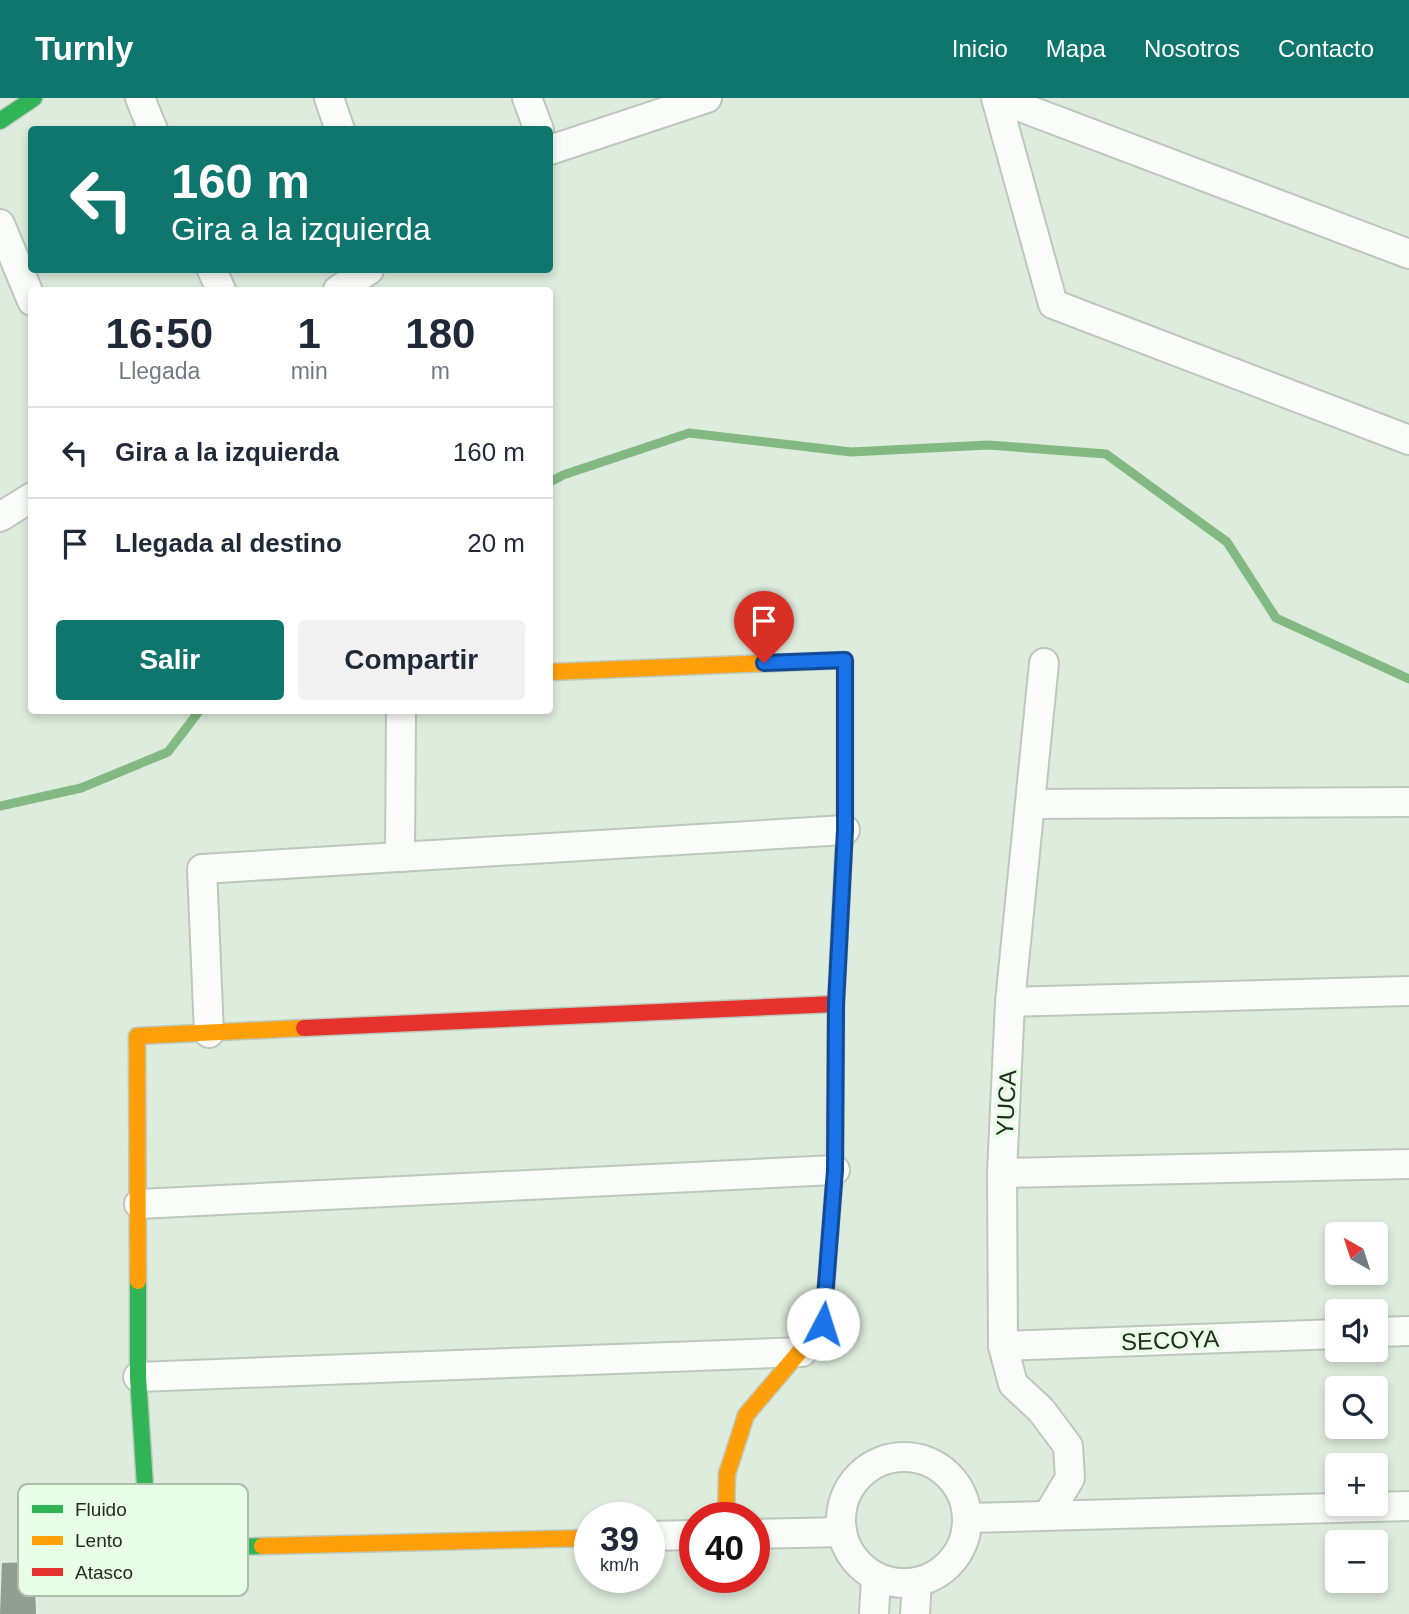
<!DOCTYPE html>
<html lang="es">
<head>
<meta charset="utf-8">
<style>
	:root { --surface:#fff; --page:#f2f2f3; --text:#1f2937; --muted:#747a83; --line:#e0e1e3; --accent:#0f766e }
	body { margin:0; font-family:Helvetica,sans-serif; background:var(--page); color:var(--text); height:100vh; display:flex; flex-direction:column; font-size:26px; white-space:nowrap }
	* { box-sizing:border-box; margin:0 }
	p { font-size:23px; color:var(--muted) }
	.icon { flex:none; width:38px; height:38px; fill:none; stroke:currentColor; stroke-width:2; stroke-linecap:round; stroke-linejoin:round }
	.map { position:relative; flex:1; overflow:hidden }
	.panel { position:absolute; left:28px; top:189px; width:525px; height:427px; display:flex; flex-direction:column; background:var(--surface); border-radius:7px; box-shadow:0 4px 10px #0003 }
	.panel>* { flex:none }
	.hud { position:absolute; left:28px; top:28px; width:525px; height:147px; border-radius:7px; box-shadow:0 4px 10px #0003; background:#0f766e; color:#fff; overflow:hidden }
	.needle { width:46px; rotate:321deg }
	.fabs { position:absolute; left:1325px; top:1124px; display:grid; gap:14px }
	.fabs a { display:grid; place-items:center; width:63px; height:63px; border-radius:7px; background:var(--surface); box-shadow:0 4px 10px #0003; font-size:35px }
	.speed { position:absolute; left:574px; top:1404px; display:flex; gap:14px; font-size:35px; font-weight:700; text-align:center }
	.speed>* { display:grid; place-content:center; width:91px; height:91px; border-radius:50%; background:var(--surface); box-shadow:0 4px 10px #0003; line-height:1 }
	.speed small { font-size:18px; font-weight:400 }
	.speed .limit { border:10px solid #d22; background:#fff; color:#111 }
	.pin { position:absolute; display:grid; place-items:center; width:60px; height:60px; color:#fff; margin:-72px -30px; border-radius:50% 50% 50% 0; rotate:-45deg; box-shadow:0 0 7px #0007 }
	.pin .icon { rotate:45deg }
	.me { position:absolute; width:77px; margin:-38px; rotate:5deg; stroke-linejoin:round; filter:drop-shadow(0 0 5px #0008) }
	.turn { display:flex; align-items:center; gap:24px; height:147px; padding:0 28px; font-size:32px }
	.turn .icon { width:91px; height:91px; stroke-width:2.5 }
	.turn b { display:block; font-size:49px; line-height:60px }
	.eta { display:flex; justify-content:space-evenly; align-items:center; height:119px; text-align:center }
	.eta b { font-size:42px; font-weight:800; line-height:49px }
	.primary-button { display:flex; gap:14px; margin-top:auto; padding:14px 28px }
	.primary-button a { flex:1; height:80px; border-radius:7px; background:var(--accent); color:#fff; font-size:28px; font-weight:800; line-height:80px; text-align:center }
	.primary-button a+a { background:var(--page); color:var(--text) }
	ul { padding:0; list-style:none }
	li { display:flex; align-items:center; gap:21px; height:91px; padding:0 28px; border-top:2px solid var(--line) }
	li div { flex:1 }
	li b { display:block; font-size:26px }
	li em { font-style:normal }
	header { display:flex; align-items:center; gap:42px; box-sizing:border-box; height:98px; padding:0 35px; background:var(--accent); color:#fff }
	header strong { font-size:33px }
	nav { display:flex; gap:38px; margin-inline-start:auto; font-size:24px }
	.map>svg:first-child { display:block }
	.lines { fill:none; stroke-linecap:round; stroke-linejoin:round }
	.stream { stroke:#82b882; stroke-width:9 }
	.building { fill:#929d92 }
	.street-casing { stroke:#bdc8bc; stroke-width:32 }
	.fast-casing { stroke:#bdc8bc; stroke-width:19 }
	.slow-casing { stroke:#bdc8bc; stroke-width:19 }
	.jam-casing { stroke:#bdc8bc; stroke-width:19 }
	.street { stroke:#fafcfa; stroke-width:28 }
	.fast { stroke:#30b455; stroke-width:16 }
	.slow { stroke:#ff9f0a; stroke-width:16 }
	.jam { stroke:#e5322d; stroke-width:16 }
	.route-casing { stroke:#114b97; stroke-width:18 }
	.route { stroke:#1a73e8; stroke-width:12 }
	.labels { text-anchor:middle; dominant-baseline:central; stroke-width:7; stroke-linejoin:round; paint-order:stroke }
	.street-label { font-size:24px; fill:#232d22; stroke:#e8fee7 }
	.key { fill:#e8fee7; stroke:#adbfac; stroke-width:2 }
	.key-label { font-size:19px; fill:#232d22 }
</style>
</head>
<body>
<header>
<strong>Turnly</strong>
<nav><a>Inicio</a><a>Mapa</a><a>Nosotros</a><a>Contacto</a></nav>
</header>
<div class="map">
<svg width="1409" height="1516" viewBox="0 0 1409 1516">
	<rect width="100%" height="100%" fill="#ddecdc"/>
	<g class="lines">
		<g class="stream">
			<polyline points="550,384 563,377 689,335 851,354 988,347 1106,356 1227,444 1276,520 1409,581"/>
			<polyline points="0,708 81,690 168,654 200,612"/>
		</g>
	</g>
	<polygon class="building" points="34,1464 36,1516 0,1516 2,1465"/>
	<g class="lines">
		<g class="street-casing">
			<g id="street">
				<polyline points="140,0 153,32"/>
				<polyline points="329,0 340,32"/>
				<polyline points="527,0 539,32"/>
				<polyline points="996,0 1053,206 1409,342"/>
				<polyline points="997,0 1409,156"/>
				<polyline points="550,52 707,0"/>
				<polyline points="0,126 32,203"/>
				<polyline points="212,172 221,192"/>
				<polyline points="338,192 369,172"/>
				<polyline points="0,419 32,399"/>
				<polyline points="1044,565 1010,904 1002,1075 1003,1248 1013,1286 1041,1312 1068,1348 1070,1380 1048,1417"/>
				<polyline points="1031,706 1409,704"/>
				<polyline points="400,759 401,612"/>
				<polyline points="1010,904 1409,893"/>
				<polyline points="209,935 202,771 845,732"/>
				<polyline points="1002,1075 1409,1066"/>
				<polyline points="139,1106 835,1072"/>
				<polyline points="1376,1234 1409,1233"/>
				<polyline points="1003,1248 1337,1236"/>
				<polyline points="138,1279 802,1254"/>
				<circle cx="904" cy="1422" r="63"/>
				<polyline points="968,1420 1409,1408"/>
				<polyline points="754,1436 842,1434"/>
				<polyline points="649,1438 695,1437"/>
				<polyline points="874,1516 876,1479"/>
				<polyline points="915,1516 917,1484"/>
			</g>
		</g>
		<g class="fast-casing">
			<g id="fast">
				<polyline points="0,23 34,0"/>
				<polyline points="138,1183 138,1279 147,1419 175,1450 262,1448"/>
			</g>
		</g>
		<g class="slow-casing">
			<g id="slow">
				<polyline points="550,574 845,562 845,724"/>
				<polyline points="138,1183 137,938 304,930"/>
				<polyline points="726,1419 727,1376 746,1317 823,1226 830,1136"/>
				<polyline points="262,1448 590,1440"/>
			</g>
		</g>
		<g class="jam-casing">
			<g id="jam">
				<polyline points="304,930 836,906"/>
				<polyline points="830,1136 835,1072 836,906 845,724"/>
			</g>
		</g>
		<use href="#street" class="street"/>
		<use href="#fast" class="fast"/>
		<use href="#slow" class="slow"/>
		<use href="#jam" class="jam"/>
	</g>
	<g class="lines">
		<g class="route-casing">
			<polyline id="route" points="764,565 845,562 845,732 836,906 835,1072 823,1226"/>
		</g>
		<use href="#route" class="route"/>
	</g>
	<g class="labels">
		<g class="street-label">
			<text transform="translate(1006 1005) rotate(-87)">YUCA</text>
			<text transform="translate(1170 1242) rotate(-2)">SECOYA</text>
		</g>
	</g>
	<rect x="18" y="1386" width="230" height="112" rx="10" class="key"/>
	<rect x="32" y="1407" width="31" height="8" fill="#30b455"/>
	<rect x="32" y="1438" width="31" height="9" fill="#ff9f0a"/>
	<rect x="32" y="1470" width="31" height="8" fill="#e5322d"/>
	<g class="key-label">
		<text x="75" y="1418">Fluido</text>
		<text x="75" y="1449">Lento</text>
		<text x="75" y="1481">Atasco</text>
	</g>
</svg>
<div class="fabs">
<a><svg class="needle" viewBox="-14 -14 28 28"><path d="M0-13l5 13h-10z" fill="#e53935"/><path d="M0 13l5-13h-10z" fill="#747a83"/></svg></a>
<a><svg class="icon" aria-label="sound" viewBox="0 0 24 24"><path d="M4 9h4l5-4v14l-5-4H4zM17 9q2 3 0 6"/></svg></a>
<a><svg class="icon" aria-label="search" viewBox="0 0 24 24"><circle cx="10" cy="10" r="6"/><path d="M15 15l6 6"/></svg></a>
<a>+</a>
<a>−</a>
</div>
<div class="speed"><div>39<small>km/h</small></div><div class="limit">40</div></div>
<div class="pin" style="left:764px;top:565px;background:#d93025"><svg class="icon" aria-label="arrive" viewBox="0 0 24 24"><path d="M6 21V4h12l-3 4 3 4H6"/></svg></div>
<svg class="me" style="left:823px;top:1226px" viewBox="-20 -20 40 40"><circle r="19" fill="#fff"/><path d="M0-13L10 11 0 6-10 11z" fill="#1a73e8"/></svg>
<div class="hud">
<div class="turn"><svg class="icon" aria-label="left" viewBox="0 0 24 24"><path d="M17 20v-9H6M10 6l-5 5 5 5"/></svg><div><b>160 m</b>Gira a la izquierda</div></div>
</div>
<section class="panel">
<div class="eta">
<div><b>16:50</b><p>Llegada</p></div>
<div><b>1</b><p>min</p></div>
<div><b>180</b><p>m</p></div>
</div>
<ul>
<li><svg class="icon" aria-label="left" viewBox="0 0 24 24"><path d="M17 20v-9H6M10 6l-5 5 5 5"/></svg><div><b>Gira a la izquierda</b></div><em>160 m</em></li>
<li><svg class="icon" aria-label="arrive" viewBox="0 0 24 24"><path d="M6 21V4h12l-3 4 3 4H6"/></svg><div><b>Llegada al destino</b></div><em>20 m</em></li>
</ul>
<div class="primary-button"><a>Salir</a><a>Compartir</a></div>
</section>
</div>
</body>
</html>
